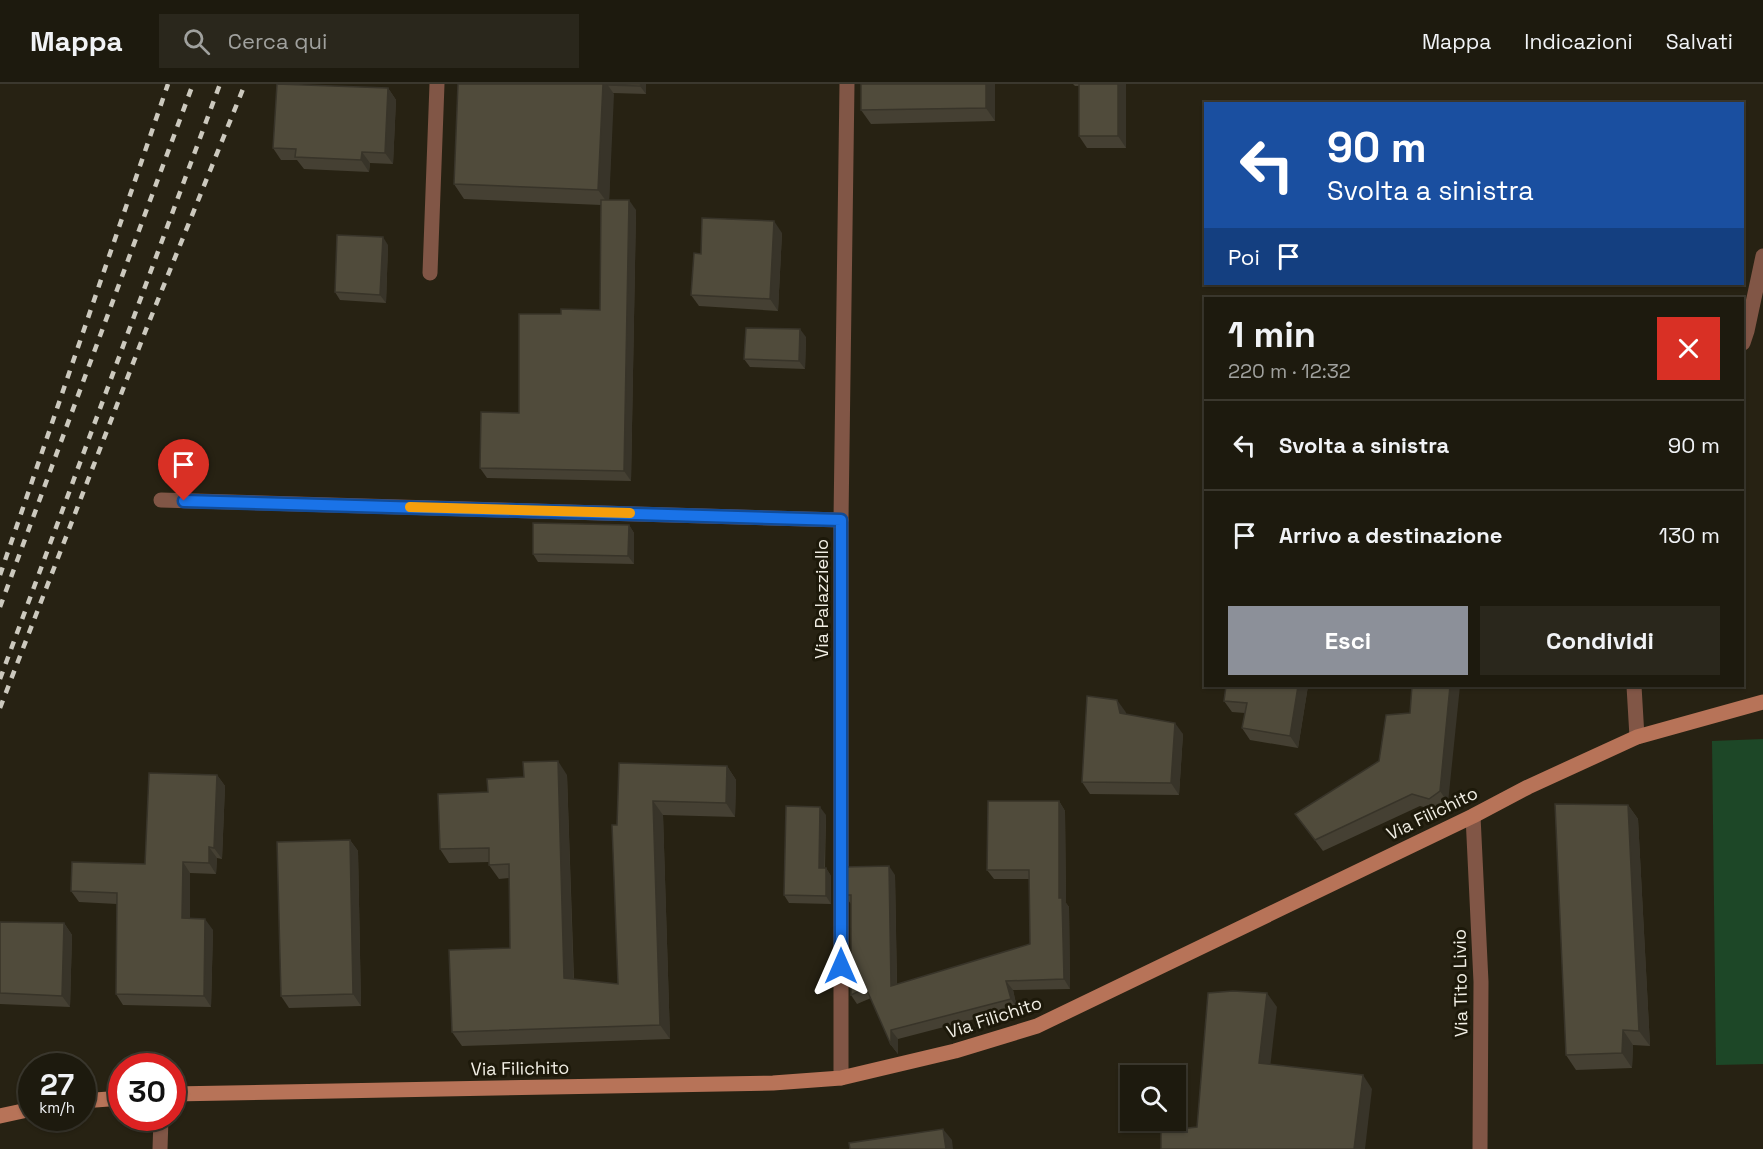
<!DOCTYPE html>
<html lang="it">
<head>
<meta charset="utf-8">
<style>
	:root { --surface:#1d1a0e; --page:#2a271c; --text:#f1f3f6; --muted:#a0a19e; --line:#3b382e; --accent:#8c9099 }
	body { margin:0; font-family:"Space Grotesk",sans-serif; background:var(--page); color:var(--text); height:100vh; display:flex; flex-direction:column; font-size:22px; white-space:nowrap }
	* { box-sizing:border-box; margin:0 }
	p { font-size:20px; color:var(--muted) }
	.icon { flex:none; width:33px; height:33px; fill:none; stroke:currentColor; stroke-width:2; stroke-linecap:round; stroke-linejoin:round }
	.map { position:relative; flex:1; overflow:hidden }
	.drawer { position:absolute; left:1204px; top:213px; width:540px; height:390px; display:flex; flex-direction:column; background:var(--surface); border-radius:0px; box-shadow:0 2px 4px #0004,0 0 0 2px var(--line) }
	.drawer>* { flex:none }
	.top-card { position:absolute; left:1204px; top:18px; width:540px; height:183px; border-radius:0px; box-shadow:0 2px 4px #0004,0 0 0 2px var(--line); background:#1a4fa0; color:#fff; overflow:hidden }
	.fabs { position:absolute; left:1120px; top:981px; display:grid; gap:12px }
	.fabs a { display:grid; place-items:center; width:66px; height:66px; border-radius:0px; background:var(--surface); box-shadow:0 2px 4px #0004,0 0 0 2px var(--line); font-size:30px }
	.speed { position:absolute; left:18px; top:969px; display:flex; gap:12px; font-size:30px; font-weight:700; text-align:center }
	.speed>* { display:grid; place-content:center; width:78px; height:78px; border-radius:50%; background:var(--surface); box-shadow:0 2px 4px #0004,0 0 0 2px var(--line); line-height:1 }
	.speed small { font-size:15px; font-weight:400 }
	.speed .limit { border:9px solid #d22; background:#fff; color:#111 }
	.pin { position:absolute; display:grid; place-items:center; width:51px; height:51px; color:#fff; margin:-62px -26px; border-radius:50% 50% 50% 0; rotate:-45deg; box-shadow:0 0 6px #0007 }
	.pin .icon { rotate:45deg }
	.me { position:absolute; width:66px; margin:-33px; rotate:0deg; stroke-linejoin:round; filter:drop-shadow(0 0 4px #0008) }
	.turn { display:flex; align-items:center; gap:21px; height:126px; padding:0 24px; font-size:27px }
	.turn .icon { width:78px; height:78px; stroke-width:2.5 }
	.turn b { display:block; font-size:42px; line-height:51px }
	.then { display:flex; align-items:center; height:57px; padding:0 24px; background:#0003; gap:12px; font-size:22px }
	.round { display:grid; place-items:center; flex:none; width:63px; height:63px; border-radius:0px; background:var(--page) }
	.overview { display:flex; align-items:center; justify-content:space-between; height:102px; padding:0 24px }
	h1 { font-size:36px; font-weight:600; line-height:45px }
	.cta { display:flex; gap:12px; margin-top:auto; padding:12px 24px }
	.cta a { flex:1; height:69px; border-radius:0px; background:var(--accent); color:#fff; font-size:24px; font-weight:600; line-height:69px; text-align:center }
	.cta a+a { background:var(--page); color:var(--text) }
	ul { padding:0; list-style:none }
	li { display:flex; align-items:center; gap:18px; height:90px; padding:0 24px; border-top:2px solid var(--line) }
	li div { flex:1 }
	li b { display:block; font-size:22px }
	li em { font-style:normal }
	header { display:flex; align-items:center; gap:36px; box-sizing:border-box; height:84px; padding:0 30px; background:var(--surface); border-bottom:2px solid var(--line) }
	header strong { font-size:28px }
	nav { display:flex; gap:33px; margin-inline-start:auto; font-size:21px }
	.search { width:420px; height:54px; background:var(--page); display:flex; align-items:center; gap:15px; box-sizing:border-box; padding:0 21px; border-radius:0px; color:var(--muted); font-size:22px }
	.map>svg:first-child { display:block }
	.grass { fill:#1d4727 }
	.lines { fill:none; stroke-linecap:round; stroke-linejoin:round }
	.street { stroke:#815646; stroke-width:15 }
	.secondary { stroke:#b77358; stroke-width:15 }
	.rail { stroke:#ccc9be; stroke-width:4.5; stroke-dasharray:8 8; stroke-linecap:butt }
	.wall { fill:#454033 }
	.shaded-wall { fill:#383429 }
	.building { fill:#504b3b; stroke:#383429; stroke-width:1.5 }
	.route-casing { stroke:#114b97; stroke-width:15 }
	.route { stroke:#1a73e8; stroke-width:10 }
	.slow { stroke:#f59e0b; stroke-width:10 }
	.labels { text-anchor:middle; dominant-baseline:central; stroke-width:6; stroke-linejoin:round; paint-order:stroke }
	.street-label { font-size:18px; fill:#f1eee4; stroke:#1d190a }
</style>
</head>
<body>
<header>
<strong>Mappa</strong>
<div class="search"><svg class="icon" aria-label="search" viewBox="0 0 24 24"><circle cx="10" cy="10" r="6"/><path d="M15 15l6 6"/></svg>Cerca qui</div>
<nav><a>Mappa</a><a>Indicazioni</a><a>Salvati</a></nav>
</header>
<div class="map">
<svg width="1763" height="1065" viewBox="0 0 1763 1065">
	<rect width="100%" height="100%" fill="#272213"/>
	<polygon class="grass" points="1763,655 1763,980 1716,981 1712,657"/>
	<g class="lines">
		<g class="street">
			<polyline points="430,189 437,0"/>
			<polyline points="1743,259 1747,247 1763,172"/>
			<polyline points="161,416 841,436"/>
			<polyline points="1634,602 1637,653"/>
			<polyline points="1473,732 1481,898 1480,1065"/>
			<polyline points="841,994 841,436 847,0"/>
			<polyline points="160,1065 161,1034"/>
		</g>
		<g class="secondary">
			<polyline points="172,1010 773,999 841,994 955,967 1037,942 1473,732 1528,703 1637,653 1763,618"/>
			<polyline points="82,1017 122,1014"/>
			<polyline points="0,1032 32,1025"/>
		</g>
		<g class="rail">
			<polyline points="0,491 168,0"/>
			<polyline points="0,523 193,0"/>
			<polyline points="0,595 220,0"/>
			<polyline points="0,624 147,243 245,0"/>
		</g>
	</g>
	<g class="wall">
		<polygon points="458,0 646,0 646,10 613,9 609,116 636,126 631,397 487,394 480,384 519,329 561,230 600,226 601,121 464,115 454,100"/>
		<polygon points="995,0 995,37 871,40 861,26"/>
		<polygon points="1073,0 1126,0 1126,64 1087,64 1079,52 1079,2 1075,2"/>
		<polygon points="388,4 396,16 393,80 370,79 369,88 304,85 297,76 281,76 273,64"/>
		<polygon points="782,149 778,227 699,222 691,211 701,170"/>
		<polygon points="388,161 386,219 340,216 335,208"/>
		<polygon points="806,253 805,285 750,283 744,275"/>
		<polygon points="629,441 634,449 634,480 538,478 533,470"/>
		<polygon points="1226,602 1308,602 1298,664 1250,656 1242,644 1245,629 1232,628 1224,617"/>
		<polygon points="1125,627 1126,630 1183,650 1179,711 1090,710 1082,698"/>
		<polygon points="1410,629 1448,719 1437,727 1420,722 1323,767 1295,730 1379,677"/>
		<polygon points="619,679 727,682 736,696 735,733 663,731 670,955 462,962 452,948 510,864 509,794 499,795 489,781 489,778 449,779 440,765 488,708 567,691 574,895 618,900 617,741"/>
		<polygon points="217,691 225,702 222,775 217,774 216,790 190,789 190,835 213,846 211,923 123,921 116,910 117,820 79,818 71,807 145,780"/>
		<polygon points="1059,717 1065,727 1066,819 1069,823 1070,905 1013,906 1017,924 898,955 898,970 891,961 871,914 857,920 851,911 851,820 844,811 895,791 897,900 1030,860 1029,795 994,795 987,786"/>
		<polygon points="1628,721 1638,735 1650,962 1633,961 1632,984 1576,986 1566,971"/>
		<polygon points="826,731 825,784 826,784 831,792 831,820 789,819 784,811"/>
		<polygon points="350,756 358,767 361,922 289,924 281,912"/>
		<polygon points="0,838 64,839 72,851 70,923 0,920"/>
	</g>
	<g class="shaded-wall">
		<polygon points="603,0 607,0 614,10 609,121 598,106"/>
		<polygon points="641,0 646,0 646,10 640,2"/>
		<polygon points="986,0 995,0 995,37 986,24"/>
		<polygon points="1118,0 1126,0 1126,64 1118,52"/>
		<polygon points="388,4 396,16 393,80 385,69"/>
		<polygon points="362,68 370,79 369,88 361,76"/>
		<polygon points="629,116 636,126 631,397 624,387"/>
		<polygon points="774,137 782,149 778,227 770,215"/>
		<polygon points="383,153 388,161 386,219 380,211"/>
		<polygon points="800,245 806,253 805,285 799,277"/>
		<polygon points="629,441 634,449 634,480 628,472"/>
		<polygon points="1298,602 1308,602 1298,664 1290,652"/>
		<polygon points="1450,602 1460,602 1448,719 1440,707"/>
		<polygon points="1117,616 1125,627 1128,640 1120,629"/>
		<polygon points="1175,639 1183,650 1179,711 1171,699"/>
		<polygon points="558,677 567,691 574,908 564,894"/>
		<polygon points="727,682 736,696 735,733 726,719"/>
		<polygon points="217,691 225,702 222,775 214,764"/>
		<polygon points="653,717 663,731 670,955 660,941"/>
		<polygon points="1059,717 1065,727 1066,819 1069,823 1070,905 1064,895 1059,814"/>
		<polygon points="1628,721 1638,735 1650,962 1639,947"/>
		<polygon points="820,723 826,731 824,792 819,784"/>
		<polygon points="350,756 358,767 361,922 353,910"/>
		<polygon points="209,763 217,774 216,790 209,779"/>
		<polygon points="183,778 190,789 190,846 182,834"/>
		<polygon points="889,782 895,791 897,912 891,902"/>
		<polygon points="826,784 831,792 831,820 826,812"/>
		<polygon points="205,835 213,846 211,923 204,912"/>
		<polygon points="64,839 72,851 70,923 62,912"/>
		<polygon points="1006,897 1013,906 1017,924 1011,915"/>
		<polygon points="1267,909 1277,923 1269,993 1259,979"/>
		<polygon points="891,946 898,955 898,970 891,961"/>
		<polygon points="1623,946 1633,961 1632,984 1622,969"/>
		<polygon points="1363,991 1372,1005 1365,1065 1354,1065"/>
		<polygon points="943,1045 952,1056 953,1065 946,1065"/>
	</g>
	<g class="building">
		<polygon points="277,0 388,4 385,69 362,68 361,76 295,73 296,65 273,64"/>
		<polygon points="458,0 603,0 598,106 454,100"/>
		<polygon points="607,0 641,0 640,2 608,1"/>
		<polygon points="861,0 986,0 986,24 861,26"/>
		<rect x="1079" y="0" width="39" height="52"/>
		<polygon points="601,116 629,116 624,387 480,384 481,328 519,329 519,230 561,230 561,225 600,226"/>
		<polygon points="702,134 774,137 770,215 691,211 694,169 701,170"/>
		<polygon points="337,151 383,153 380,211 335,208"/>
		<polygon points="746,244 800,245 799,277 744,275"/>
		<polygon points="533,439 629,441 628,472 533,470"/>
		<polygon points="1226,602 1298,602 1290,652 1242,644 1247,619 1224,617"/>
		<polygon points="1412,602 1450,602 1440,707 1429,715 1412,710 1315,756 1295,730 1379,677 1386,631 1410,629"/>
		<polygon points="1087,612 1117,616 1120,629 1175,639 1171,699 1082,698"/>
		<polygon points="558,677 564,894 618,900 612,741 617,741 619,679 727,682 726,719 653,717 660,941 452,948 449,866 510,864 509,780 489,781 489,764 440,765 438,710 488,708 487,695 524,693 523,678"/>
		<polygon points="149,689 217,691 214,764 209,763 209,779 183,778 182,834 205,835 204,912 116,910 117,809 71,807 72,778 145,780"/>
		<polygon points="988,717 1059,717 1059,814 1062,814 1064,895 1006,897 1011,915 891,946 891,961 866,904 851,911 851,811 844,811 844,783 889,782 891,902 1030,860 1029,786 987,786"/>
		<polygon points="1555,720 1628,721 1639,947 1623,946 1622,969 1566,971"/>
		<polygon points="786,722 820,723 819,784 826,784 826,812 784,811"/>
		<polygon points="350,756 353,910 281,912 277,758"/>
		<polygon points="0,838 64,839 62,912 0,909"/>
		<polygon points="1233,907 1267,909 1259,979 1363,991 1354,1065 1161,1065 1161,1047 1197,1043 1208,909"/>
		<polygon points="943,1045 946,1065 850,1065 849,1059"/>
	</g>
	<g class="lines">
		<g class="route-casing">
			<polyline id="route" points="184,417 841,436 841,882"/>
		</g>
		<use href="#route" class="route"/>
		<polyline class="slow" points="410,423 630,429"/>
	</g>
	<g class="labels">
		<g class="street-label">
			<text transform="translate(821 515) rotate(-90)">Via Palazziello</text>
			<text transform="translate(1432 729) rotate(-26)">Via Filichito</text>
			<text transform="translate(1460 899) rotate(-91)">Via Tito Livio</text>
			<text transform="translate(994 933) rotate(-18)">Via Filichito</text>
			<text transform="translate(520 984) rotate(-1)">Via Filichito</text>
		</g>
	</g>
</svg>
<div class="fabs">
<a><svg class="icon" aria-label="search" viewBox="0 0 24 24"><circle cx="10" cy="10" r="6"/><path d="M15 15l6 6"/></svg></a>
</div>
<div class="speed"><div>27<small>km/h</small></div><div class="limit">30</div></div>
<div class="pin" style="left:184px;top:417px;background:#d93025"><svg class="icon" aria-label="arrive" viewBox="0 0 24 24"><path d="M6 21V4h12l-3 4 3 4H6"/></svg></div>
<svg class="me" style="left:841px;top:882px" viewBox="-20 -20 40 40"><path d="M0-17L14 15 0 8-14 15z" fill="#1a73e8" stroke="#fff" stroke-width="4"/></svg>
<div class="top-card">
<div class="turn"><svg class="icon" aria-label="left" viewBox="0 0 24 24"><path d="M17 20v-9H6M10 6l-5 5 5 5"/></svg><div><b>90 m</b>Svolta a sinistra</div></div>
<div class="then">Poi<svg class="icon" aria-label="arrive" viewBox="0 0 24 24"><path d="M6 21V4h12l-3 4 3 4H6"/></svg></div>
</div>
<section class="drawer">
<div class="overview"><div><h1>1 min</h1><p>220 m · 12:32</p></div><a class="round" style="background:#d93025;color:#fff"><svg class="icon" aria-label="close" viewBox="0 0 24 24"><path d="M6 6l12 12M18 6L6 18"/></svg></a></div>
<ul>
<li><svg class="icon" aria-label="left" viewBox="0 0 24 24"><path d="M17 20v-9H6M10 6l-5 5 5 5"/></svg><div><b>Svolta a sinistra</b></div><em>90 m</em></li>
<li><svg class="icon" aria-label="arrive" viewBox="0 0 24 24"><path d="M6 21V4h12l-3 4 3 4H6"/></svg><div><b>Arrivo a destinazione</b></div><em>130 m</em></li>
</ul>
<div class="cta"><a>Esci</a><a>Condividi</a></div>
</section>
</div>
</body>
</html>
